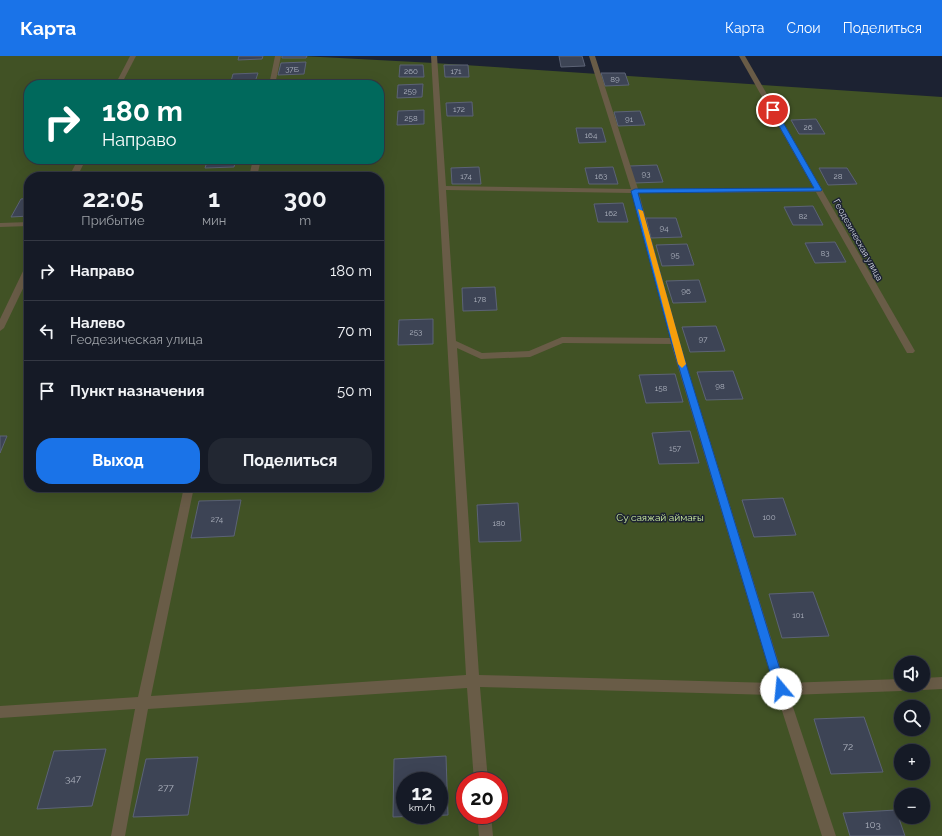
<!DOCTYPE html>
<html lang="ru">
<head>
<meta charset="utf-8">
<style>
	:root { --surface:#151a26; --page:#222732; --text:#f1f3f6; --muted:#9da1a7; --line:#343843; --accent:#1a73e8 }
	body { margin:0; font-family:Raleway,sans-serif; background:var(--page); color:var(--text); height:100vh; display:flex; flex-direction:column; font-size:15px; white-space:nowrap }
	* { box-sizing:border-box; margin:0 }
	p { font-size:13px; color:var(--muted) }
	.icon { flex:none; width:22px; height:22px; fill:none; stroke:currentColor; stroke-width:2; stroke-linecap:round; stroke-linejoin:round }
	.map { position:relative; flex:1; overflow:hidden }
	.panel { position:absolute; left:24px; top:116px; width:360px; height:320px; display:flex; flex-direction:column; background:var(--surface); border-radius:16px; box-shadow:0 4px 16px #0002,0 0 0 1px var(--line) }
	.panel>* { flex:none }
	.hud { position:absolute; left:24px; top:24px; width:360px; height:84px; border-radius:16px; box-shadow:0 4px 16px #0002,0 0 0 1px var(--line); background:#00695c; color:#fff; overflow:hidden }
	.controls { position:absolute; left:894px; top:600px; display:grid; gap:8px }
	.controls a { display:grid; place-items:center; width:36px; height:36px; border-radius:50%; background:var(--surface); box-shadow:0 4px 16px #0002,0 0 0 1px var(--line); font-size:20px }
	.speed { position:absolute; left:396px; top:716px; display:flex; gap:8px; font-size:20px; font-weight:700; text-align:center }
	.speed>* { display:grid; place-content:center; width:52px; height:52px; border-radius:50%; background:var(--surface); box-shadow:0 4px 16px #0002,0 0 0 1px var(--line); line-height:1 }
	.speed small { font-size:10px; font-weight:400 }
	.speed .limit { border:6px solid #d22; background:#fff; color:#111 }
	.pin { position:absolute; display:grid; place-items:center; width:34px; height:34px; color:#fff; margin:-17px; border:2px solid #fff; border-radius:50%; box-shadow:0 1px 4px #0007 }
	.me { position:absolute; width:44px; margin:-22px; rotate:343deg; stroke-linejoin:round; filter:drop-shadow(0 0 3px #0008) }
	.turn { display:flex; align-items:center; gap:14px; height:84px; padding:0 12px; font-size:18px }
	.turn .icon { width:52px; height:52px; stroke-width:2.5 }
	.turn b { display:block; font-size:28px; line-height:34px }
	.eta { display:flex; justify-content:space-evenly; align-items:center; height:68px; text-align:center }
	.eta b { font-size:24px; font-weight:700; line-height:28px }
	.button { display:flex; gap:8px; margin-top:auto; padding:8px 12px }
	.button a { flex:1; height:46px; border-radius:16px; background:var(--accent); color:#fff; font-size:16px; font-weight:700; line-height:46px; text-align:center }
	.button a+a { background:var(--page); color:var(--text) }
	ul { padding:0; list-style:none }
	li { display:flex; align-items:center; gap:12px; height:60px; padding:0 12px; border-top:1px solid var(--line) }
	li div { flex:1 }
	li b { display:block; font-size:15px }
	li em { font-style:normal }
	header { display:flex; align-items:center; gap:24px; box-sizing:border-box; height:56px; padding:0 20px; background:var(--accent); color:#fff }
	header strong { font-size:19px }
	nav { display:flex; gap:22px; margin-inline-start:auto; font-size:14px }
	.map>svg:first-child { display:block }
	.green { fill:#415225; fill-rule:evenodd }
	.building { fill:#3d4455; stroke:#5c6376; fill-rule:evenodd }
	.lines { fill:none; stroke-linecap:round; stroke-linejoin:round }
	.lane { fill:#695c47; fill-rule:evenodd }
	.street { fill:#695c47; fill-rule:evenodd }
	.route { fill:#1a73e8; stroke:#114b97 }
	.slow { fill:#f59e0b }
	.labels { text-anchor:middle; dominant-baseline:central; stroke-width:3; stroke-linejoin:round; paint-order:stroke }
	.number-label { font-size:8px; fill:#adb2be }
	.far-street-label { font-size:9px; fill:#d2d6e1; stroke:#1c2232 }
	.park-label { font-size:10px; fill:#d0f1a1; stroke:#1c2232 }
	.near-number-label { font-size:10px; fill:#adb2be }
</style>
</head>
<body>
<header>
<strong>Карта</strong>
<nav><a>Карта</a><a>Слои</a><a>Поделиться</a></nav>
</header>
<div class="map">
<svg width="942" height="780" viewBox="0 0 942 780">
	<rect width="100%" height="100%" fill="#1c2232"/>
	<path class="green" d="M0,0h302l132,7 508,34v739h-942zM29,29h350v74h-350zM29,121h350v310h-350zM901,607h22v22h-22zM901,651h22v22h-22zM901,695h22v22h-22zM405,725h34v34h-34zM465,725h34v34h-34zM901,739h22v22h-22z"/>
	<g class="building">
		<polygon points="239,0 263,0 262,3 238,4"/>
		<polygon points="282,0 307,0 306,2 282,2"/>
		<polygon points="559,0 582,0 585,10 561,11"/>
		<polygon points="306,6 304,18 278,19 281,7"/>
		<polygon points="400,9 423,9 424,21 399,21"/>
		<polygon points="444,9 468,9 469,21 445,21"/>
		<polygon points="258,17 254,29 230,29 233,18"/>
		<polygon points="601,17 625,17 629,29 605,30"/>
		<polygon points="423,28 422,41 397,42 398,29"/>
		<polygon points="472,46 473,60 447,60 446,47"/>
		<polygon points="424,54 424,68 397,69 398,55"/>
		<polygon points="640,55 645,69 618,70 614,56"/>
		<polygon points="816,63 825,78 799,78 791,64"/>
		<polygon points="576,72 602,72 606,86 579,87"/>
		<polygon points="208,103 236,103 234,111 205,112"/>
		<polygon points="657,109 663,126 634,127 629,110"/>
		<polygon points="479,111 481,128 452,128 451,112"/>
		<polygon points="613,111 618,128 589,128 585,112"/>
		<polygon points="819,112 847,112 857,128 828,129"/>
		<polygon points="29,142 29,160 11,161 21,143"/>
		<polygon points="623,147 628,166 598,166 594,148"/>
		<polygon points="813,150 823,169 793,169 784,151"/>
		<polygon points="646,162 676,162 682,181 651,182"/>
		<polygon points="835,186 846,206 815,207 805,187"/>
		<polygon points="687,188 694,209 662,210 656,189"/>
		<polygon points="699,224 706,246 673,247 666,225"/>
		<polygon points="495,231 497,254 463,255 462,232"/>
		<polygon points="433,263 433,288 398,289 399,264"/>
		<polygon points="716,270 725,295 690,296 682,271"/>
		<polygon points="733,315 743,343 706,344 697,316"/>
		<polygon points="675,318 683,346 646,347 639,319"/>
		<polygon points="690,375 699,407 659,408 652,377"/>
		<polygon points="0,380 7,380 0,397"/>
		<polygon points="783,442 796,479 754,481 742,444"/>
		<polygon points="241,444 234,480 191,482 199,445"/>
		<polygon points="518,447 521,485 479,486 477,449"/>
		<polygon points="813,536 829,580 782,582 769,538"/>
		<polygon points="864,661 883,716 831,718 814,663"/>
		<polygon points="106,693 92,750 37,753 54,695"/>
		<path d="M446,700l2,59 -55,2 1,-58zM405,725h34v34h-34z"/>
		<polygon points="198,701 188,759 133,761 146,703"/>
		<polygon points="896,754 905,780 850,780 843,757"/>
	</g>
	<g class="lines">
		<g class="lane">
			<polygon points="275,0 281,0 275,29 269,29"/>
			<path d="M431,0h6l9,130 185,3 -42,-133h6l43,133 181,-1 4,2 -4,2 -180,1 40,148 106,342 116,-4v6h6l-2,4 -4,2 -112,4 47,141h-14l-45,-141 -297,-8 8,94h-14l-7,-93 -319,21 -23,127h-14l24,-127 -135,9v-12l138,-9 46,-210h10l-43,209 315,-21zM446,134l186,3 38,145 -108,-1 -33,14 -47,2 -26,-12zM563,287l108,1 102,339 -294,-8 -22,-327 24,11 49,-2z"/>
			<polygon points="253,103 261,103 257,121 249,121"/>
			<polygon points="29,166 29,170 0,171 0,167"/>
			<polygon points="942,621 942,633 923,634 919,632 917,629 923,629 923,622"/>
			<polygon points="477,759 491,759 493,780 479,780"/>
		</g>
		<g class="street">
			<polygon points="130,0 136,0 121,29 115,29"/>
			<polygon points="739,0 745,0 915,295 913,297 907,297"/>
			<polygon points="78,103 86,103 77,121 69,121"/>
			<polygon points="29,208 29,220 4,272 0,275 0,263 25,211"/>
		</g>
	</g>
	<polygon class="route" points="773,52 776,54 822,134 821,135 638,137 679,285 786,633 785,637 781,639 777,637 775,633 671,285 631,135 635,133 814,132 770,54"/>
	<polygon class="slow" points="638,153 643,155 686,308 682,312 678,308"/>
	<g class="labels">
		<g class="number-label">
			<text x="292" y="13">37Б</text>
			<text x="411" y="15">260</text>
			<text x="456" y="15">171</text>
			<text x="615" y="23">89</text>
			<text x="410" y="35">259</text>
			<text x="459" y="53">172</text>
			<text x="411" y="62">258</text>
			<text x="629" y="63">91</text>
			<text x="808" y="71">26</text>
			<text x="591" y="79">164</text>
			<text x="646" y="118">93</text>
			<text x="466" y="120">174</text>
			<text x="601" y="120">163</text>
			<text x="838" y="120">28</text>
			<text x="611" y="157">162</text>
			<text x="803" y="160">82</text>
			<text x="664" y="172">94</text>
			<text x="825" y="197">83</text>
			<text x="675" y="199">95</text>
			<text x="686" y="235">96</text>
			<text x="480" y="243">178</text>
			<text x="416" y="276">253</text>
			<text x="703" y="283">97</text>
			<text x="720" y="330">98</text>
			<text x="661" y="332">158</text>
			<text x="675" y="392">157</text>
			<text x="769" y="461">100</text>
			<text x="217" y="463">274</text>
			<text x="499" y="467">180</text>
			<text x="798" y="559">101</text>
		</g>
		<g class="far-street-label">
			<text transform="translate(858 184) rotate(61)">Геодезическая улица</text>
		</g>
		<g class="park-label">
			<text x="660" y="461">Су саяжай аймағы</text>
		</g>
		<g class="near-number-label">
			<text x="848" y="690">72</text>
			<text x="73" y="722">347</text>
			<text x="166" y="731">277</text>
			<text x="873" y="768">103</text>
		</g>
	</g>
</svg>
<div class="controls">
<a><svg class="icon" aria-label="sound" viewBox="0 0 24 24"><path d="M4 9h4l5-4v14l-5-4H4zM17 9q2 3 0 6"/></svg></a>
<a><svg class="icon" aria-label="search" viewBox="0 0 24 24"><circle cx="10" cy="10" r="6"/><path d="M15 15l6 6"/></svg></a>
<a>+</a>
<a>−</a>
</div>
<div class="speed"><div>12<small>km/h</small></div><div class="limit">20</div></div>
<div class="pin" style="left:773px;top:54px;background:#d93025"><svg class="icon" aria-label="arrive" viewBox="0 0 24 24"><path d="M6 21V4h12l-3 4 3 4H6"/></svg></div>
<svg class="me" style="left:781px;top:633px" viewBox="-20 -20 40 40"><circle r="19" fill="#fff"/><path d="M0-13L10 11 0 6-10 11z" fill="#1a73e8"/></svg>
<div class="hud">
<div class="turn"><svg class="icon" aria-label="right" viewBox="0 0 24 24"><path d="M7 20v-9h11M14 6l5 5-5 5"/></svg><div><b>180 m</b>Направо</div></div>
</div>
<section class="panel">
<div class="eta">
<div><b>22:05</b><p>Прибытие</p></div>
<div><b>1</b><p>мин</p></div>
<div><b>300</b><p>m</p></div>
</div>
<ul>
<li><svg class="icon" aria-label="right" viewBox="0 0 24 24"><path d="M7 20v-9h11M14 6l5 5-5 5"/></svg><div><b>Направо</b></div><em>180 m</em></li>
<li><svg class="icon" aria-label="left" viewBox="0 0 24 24"><path d="M17 20v-9H6M10 6l-5 5 5 5"/></svg><div><b>Налево</b><p>Геодезическая улица</p></div><em>70 m</em></li>
<li><svg class="icon" aria-label="arrive" viewBox="0 0 24 24"><path d="M6 21V4h12l-3 4 3 4H6"/></svg><div><b>Пункт назначения</b></div><em>50 m</em></li>
</ul>
<div class="button"><a>Выход</a><a>Поделиться</a></div>
</section>
</div>
</body>
</html>
